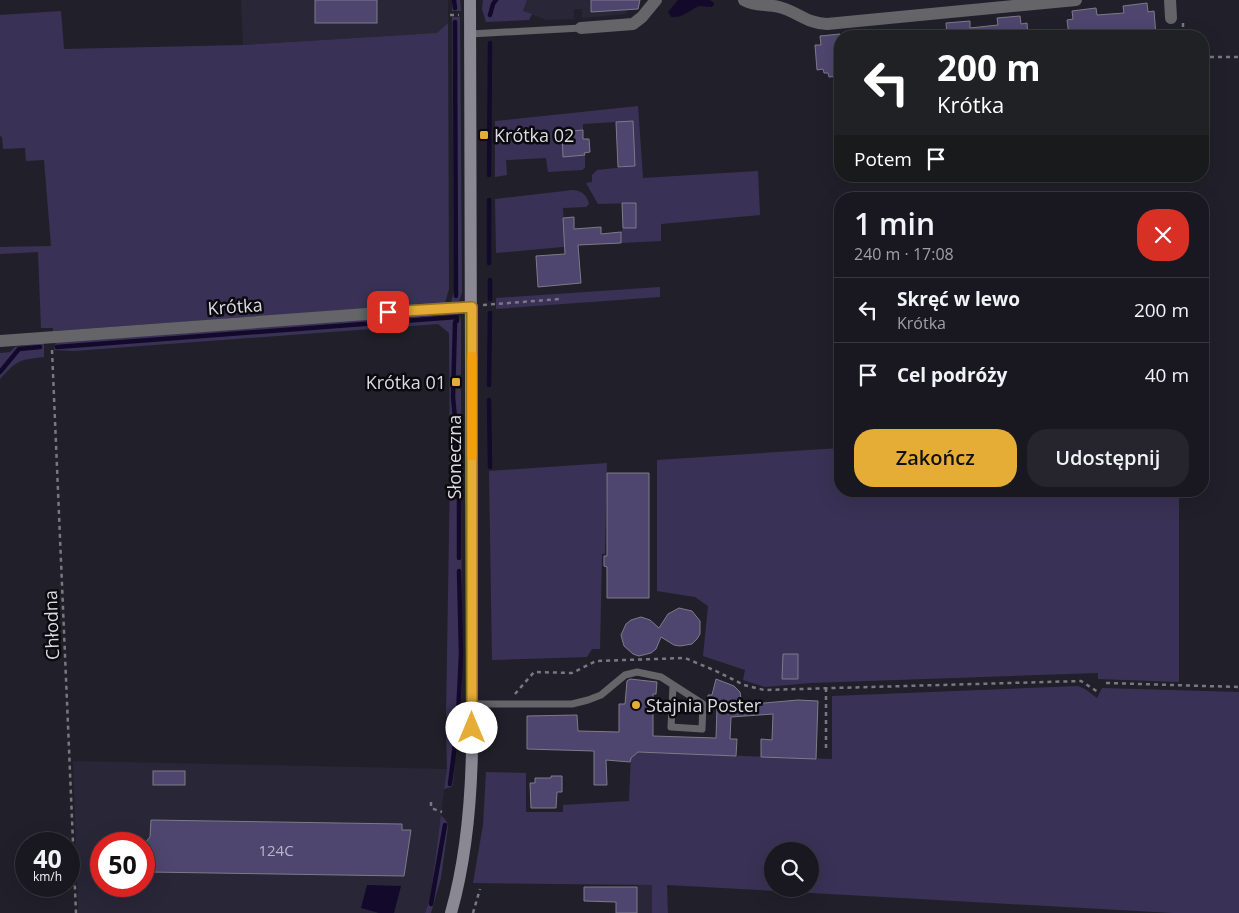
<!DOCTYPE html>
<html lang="pl">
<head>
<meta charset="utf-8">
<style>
	:root { --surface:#191820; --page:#26252d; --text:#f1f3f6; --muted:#9fa0a5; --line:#37373e; --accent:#e5ad35 }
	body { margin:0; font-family:"Open Sans",sans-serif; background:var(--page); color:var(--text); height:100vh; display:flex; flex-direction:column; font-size:19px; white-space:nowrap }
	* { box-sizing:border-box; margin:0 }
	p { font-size:16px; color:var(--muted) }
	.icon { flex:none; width:28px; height:28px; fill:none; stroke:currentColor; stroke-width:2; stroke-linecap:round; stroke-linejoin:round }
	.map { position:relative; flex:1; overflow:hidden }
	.panel { position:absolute; left:834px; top:192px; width:375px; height:305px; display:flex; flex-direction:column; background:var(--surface); border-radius:20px; box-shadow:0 5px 20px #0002,0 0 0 1px var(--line) }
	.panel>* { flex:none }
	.banner { position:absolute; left:834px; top:30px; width:375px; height:152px; border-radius:20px; box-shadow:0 5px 20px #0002,0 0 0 1px var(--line); background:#202124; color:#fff; overflow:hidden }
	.tools { position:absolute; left:764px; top:842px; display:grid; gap:10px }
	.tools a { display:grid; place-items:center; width:55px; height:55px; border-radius:50%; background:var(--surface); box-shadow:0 5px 20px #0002,0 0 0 1px var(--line); font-size:25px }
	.speed { position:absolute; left:15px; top:832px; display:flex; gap:10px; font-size:25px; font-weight:700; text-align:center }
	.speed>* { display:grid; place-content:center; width:65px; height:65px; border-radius:50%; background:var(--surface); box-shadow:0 5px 20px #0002,0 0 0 1px var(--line); line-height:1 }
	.speed small { font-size:12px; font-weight:400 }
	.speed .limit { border:8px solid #d22; background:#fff; color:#111 }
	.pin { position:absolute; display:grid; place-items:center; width:42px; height:42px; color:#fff; margin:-21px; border-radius:10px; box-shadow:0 2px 8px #0006 }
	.me { position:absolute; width:55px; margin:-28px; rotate:0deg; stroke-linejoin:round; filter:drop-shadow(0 0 4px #0008) }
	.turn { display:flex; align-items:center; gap:18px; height:105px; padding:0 20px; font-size:22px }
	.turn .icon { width:65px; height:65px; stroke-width:2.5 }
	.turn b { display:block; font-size:35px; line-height:42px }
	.then { display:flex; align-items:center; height:48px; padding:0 20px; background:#0003; gap:10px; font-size:19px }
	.round { display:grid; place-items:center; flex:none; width:52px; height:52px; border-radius:20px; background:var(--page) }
	.summary { display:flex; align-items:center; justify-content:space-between; height:85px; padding:0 20px }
	h1 { font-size:30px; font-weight:600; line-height:38px }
	.cta { display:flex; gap:10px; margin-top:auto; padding:10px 20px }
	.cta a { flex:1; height:58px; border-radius:20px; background:var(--accent); color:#111; font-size:20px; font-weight:600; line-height:58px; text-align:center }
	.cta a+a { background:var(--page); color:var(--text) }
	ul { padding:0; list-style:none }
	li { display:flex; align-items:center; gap:15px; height:65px; padding:0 20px; border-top:1px solid var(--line) }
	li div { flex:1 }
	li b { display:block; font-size:19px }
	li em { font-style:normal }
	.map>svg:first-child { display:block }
	.built { fill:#292637; fill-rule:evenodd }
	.green { fill:#3a3256; fill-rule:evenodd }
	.water { fill:#13092b }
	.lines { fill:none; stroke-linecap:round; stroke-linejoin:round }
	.stream { stroke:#13092b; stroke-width:4.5 }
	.building { fill:#4e466e; stroke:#7d7b88 }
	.path { stroke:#797881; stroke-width:2.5; stroke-dasharray:4 4; stroke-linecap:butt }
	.service { stroke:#646469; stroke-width:7 }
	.minor { stroke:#646469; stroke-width:12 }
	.secondary { stroke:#8a8993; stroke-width:12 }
	.route-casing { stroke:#957022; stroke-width:12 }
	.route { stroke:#e5ad35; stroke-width:9 }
	.slow { stroke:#f59e0b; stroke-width:9 }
	.poi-dot { fill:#e5ad35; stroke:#0b0a0f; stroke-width:2 }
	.labels { text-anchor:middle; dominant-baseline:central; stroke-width:5; stroke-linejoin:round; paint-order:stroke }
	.number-label { font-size:15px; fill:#b8b6c6 }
	.poi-label { font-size:18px; fill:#dcdbe3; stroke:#0b0a0f; text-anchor:start }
	.street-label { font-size:18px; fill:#dcdbe3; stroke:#0b0a0f }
</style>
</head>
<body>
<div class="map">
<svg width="1239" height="913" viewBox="0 0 1239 913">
	<rect width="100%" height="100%" fill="#21202a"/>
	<g class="built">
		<polygon points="241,0 448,0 448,23 437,33 243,45"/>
		<polygon points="527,0 633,0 626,14 582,18 582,9 574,9 574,19 546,20 523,11"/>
		<path d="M73,761l374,8 -17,130 -5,14h-347zM101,844h43v42h-43z"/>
		<rect x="637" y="885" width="15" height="28"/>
	</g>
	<g class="green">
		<polygon points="452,0 460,0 461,11 452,11"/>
		<polygon points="483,0 527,0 523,11 532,14 529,20 486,22 482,9"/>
		<polygon points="61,11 64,49 243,45 437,33 448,23 449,289 445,303 53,331 53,328 41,328 38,252 0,254 0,247 51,246 44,160 26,161 25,148 3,149 2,137 0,136 0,15"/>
		<polygon points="452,17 460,17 462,293 459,301 451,303 454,290"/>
		<polygon points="638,106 643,178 758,171 760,215 661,224 661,241 621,243 621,232 623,228 636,228 636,203 598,204 586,183 592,182 592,175 597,170 635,166 632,121 583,124 583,130 562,132 563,156 585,155 585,168 582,170 548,172 546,158 506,160 507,175 495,177 495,121"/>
		<path d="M573,190c9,1 14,5 16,14l-3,3 -23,1 1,27 20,1v9l-88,8 -1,-54z"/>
		<polygon points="660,287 660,297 496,309 496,298"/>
		<polygon points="455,312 460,316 461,321 461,375 452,375 452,389 461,389 462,685 460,718 446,717 450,472 449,333 438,324 74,351 54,350 56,341"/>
		<path d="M44,343v14c-25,3 -27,3 -44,22v-26l10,-1 5,-5z"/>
		<polygon points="840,448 840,491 1179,491 1179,682 1098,679 1098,673 811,683 765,687 743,680 745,670 703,656 708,606 695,597 657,591 657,460"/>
		<polygon points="607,463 605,554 602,554 602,557 600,649 592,649 587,657 492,660 489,471"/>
		<path d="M1078,686l7,3 12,9 5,-10 137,4v221h-66l-506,-28 1,28h-16v-28l-179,-2 10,-58 3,-53 40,1v39h37v-7l66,-4 2,-49 201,7v-63zM772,851h38v38h-38z"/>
		<polygon points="446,732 457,734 453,785 451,787 444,789 447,769"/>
		<polygon points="441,815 447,822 448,827 441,878 431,913 425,913 430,899"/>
	</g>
	<g class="water">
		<path d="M678,0h32l4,3v2l-2,2 -13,-1c-11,5 -15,12 -28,11l-3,-5z"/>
		<polygon points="367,885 401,886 394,913 379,913 361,908"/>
	</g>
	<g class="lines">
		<g class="stream">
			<polyline points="454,0 455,8"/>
			<polyline points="490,15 493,4 496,0"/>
			<polyline points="455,22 456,296"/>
			<polyline points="489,175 490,43"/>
			<polyline points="489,200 489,263"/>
			<polyline points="490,280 490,299"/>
			<polyline points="57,347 457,317 457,321 455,322 453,397 459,461 459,558"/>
			<polyline points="0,372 19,349 40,347"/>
			<polyline points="489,385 490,313"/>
			<polyline points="489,400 490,467"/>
			<polyline points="458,715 461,654 459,571"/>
			<polyline points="450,784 456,736"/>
			<polyline points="431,904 445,825"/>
		</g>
	</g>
	<g class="building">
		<rect x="315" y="0" width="62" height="23"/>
		<polygon points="640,0 638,9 591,12 591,0"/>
		<polygon points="1147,3 1148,12 1154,11 1156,35 1069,36 1067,20 1073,19 1072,11 1096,8 1097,15 1124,13 1123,6"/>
		<polygon points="1020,16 1021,24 1027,23 1028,36 947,36 946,23 970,21 970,28 998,25 997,18"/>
		<polygon points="840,34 840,76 829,77 828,73 824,73 823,69 817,70 815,45 821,45 820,36"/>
		<polygon points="633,121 635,166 618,167 616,122"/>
		<polygon points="583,130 583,139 589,139 590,152 584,153 585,155 563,157 562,132"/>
		<polygon points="622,203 636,203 636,228 623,228"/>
		<polygon points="574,217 574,229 601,227 601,234 621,232 621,243 578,245 581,283 538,287 536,256 565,254 563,218"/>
		<polygon points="607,473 649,473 649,598 607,598 607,567 604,566 604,556 607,556"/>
		<polygon points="679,608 692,611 700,621 700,634 697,639 692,644 680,646 674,645 661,637 656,649 651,653 639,656 633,654 624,646 621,635 626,624 631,620 641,617 650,620 659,628 668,614"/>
		<polygon points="783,654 798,654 798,679 782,679"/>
		<polygon points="630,679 657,682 656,694 653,694 653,736 716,738 717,707 708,707 708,695 712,695 716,679 734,686 740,692 742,705 798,700 818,701 816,759 761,757 761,739 772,740 773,714 731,717 730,739 737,739 736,756 638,752 631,758 630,762 606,760 607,785 594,785 594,751 527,749 527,716 577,715 578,731 619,732 619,704 625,704 627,681"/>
		<rect x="153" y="771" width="32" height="14"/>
		<polygon points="551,776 562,776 562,792 557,792 556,808 531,808 530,783 535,783 535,778 551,778"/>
		<polygon points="151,820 402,824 402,830 411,830 404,876 149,872 150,863 144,857 144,844 150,837"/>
		<polygon points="584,887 637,887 637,913 616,913 616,902 584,901"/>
	</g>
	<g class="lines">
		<g class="path">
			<polyline points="450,15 459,15"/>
			<polyline points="1183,23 1183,36"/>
			<polyline points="1202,57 1239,57"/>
			<polyline points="483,305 560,299"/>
			<polyline points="52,350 76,913"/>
			<polyline points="1106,683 1239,687"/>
			<polyline points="826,688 826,751"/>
			<polyline points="515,694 534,672 572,673 596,661 685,658 716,671 744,685 764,690 1081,681 1098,692"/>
			<polyline points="431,802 431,808 442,812"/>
			<polyline points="473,913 480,889"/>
		</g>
		<g class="service">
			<polyline points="470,34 581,28"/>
			<polyline points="473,704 572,704 588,700 601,695 625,675 637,672 661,677 703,704 702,729 671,727 673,685"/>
		</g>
		<g class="minor">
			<path d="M744,0c10,6 23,4 35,7 17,4 29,17 48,17l249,-24"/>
			<polyline points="1170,0 1171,18"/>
			<polyline points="581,28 633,24 642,17 656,0"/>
			<polyline points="0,341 448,308 472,307"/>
		</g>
		<path class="secondary" d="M451,913c15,-53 20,-109 21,-164l-2,-749"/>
	</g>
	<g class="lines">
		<g class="route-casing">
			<polyline id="route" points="388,312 472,307 472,728"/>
		</g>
		<use href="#route" class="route"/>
		<polyline class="slow" points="472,356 472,456"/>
	</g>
	<g class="poi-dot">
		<rect x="479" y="130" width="10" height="10" rx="2.5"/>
		<rect x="451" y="377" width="10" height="10" rx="2.5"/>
		<circle cx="636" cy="705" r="5"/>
	</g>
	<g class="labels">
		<g class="number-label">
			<text x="276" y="850">124C</text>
		</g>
		<g class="poi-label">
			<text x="494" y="135">Krótka 02</text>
			<text x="446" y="382" text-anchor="end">Krótka 01</text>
			<text x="646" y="705">Stajnia Poster</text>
		</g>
		<g class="street-label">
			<text transform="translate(235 306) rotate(-4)">Krótka</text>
			<text transform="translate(454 457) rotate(-90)">Słoneczna</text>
			<text transform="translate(51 625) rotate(-92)">Chłodna</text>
		</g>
	</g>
</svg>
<div class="tools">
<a><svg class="icon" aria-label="search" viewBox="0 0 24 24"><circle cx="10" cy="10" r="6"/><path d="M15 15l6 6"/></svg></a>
</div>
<div class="speed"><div>40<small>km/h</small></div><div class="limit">50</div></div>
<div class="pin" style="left:388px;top:312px;background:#d93025"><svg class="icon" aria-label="arrive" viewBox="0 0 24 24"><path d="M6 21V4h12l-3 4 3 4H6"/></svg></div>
<svg class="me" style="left:472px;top:728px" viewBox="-20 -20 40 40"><circle r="19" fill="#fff"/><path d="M0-13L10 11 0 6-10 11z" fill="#e5ad35"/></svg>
<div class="banner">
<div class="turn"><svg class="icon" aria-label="left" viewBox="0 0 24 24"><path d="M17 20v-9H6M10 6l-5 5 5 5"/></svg><div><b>200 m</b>Krótka</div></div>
<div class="then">Potem<svg class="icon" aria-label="arrive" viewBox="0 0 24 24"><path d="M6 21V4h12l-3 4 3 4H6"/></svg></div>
</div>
<section class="panel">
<div class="summary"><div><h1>1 min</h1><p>240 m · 17:08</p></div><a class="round" style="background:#d93025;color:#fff"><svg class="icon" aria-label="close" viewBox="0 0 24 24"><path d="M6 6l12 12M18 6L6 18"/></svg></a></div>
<ul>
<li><svg class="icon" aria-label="left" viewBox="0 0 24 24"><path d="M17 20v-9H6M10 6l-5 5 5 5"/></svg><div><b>Skręć w lewo</b><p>Krótka</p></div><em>200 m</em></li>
<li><svg class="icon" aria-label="arrive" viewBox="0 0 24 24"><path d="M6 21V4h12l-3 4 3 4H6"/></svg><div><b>Cel podróży</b></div><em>40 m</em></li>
</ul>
<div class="cta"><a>Zakończ</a><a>Udostępnij</a></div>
</section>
</div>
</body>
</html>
